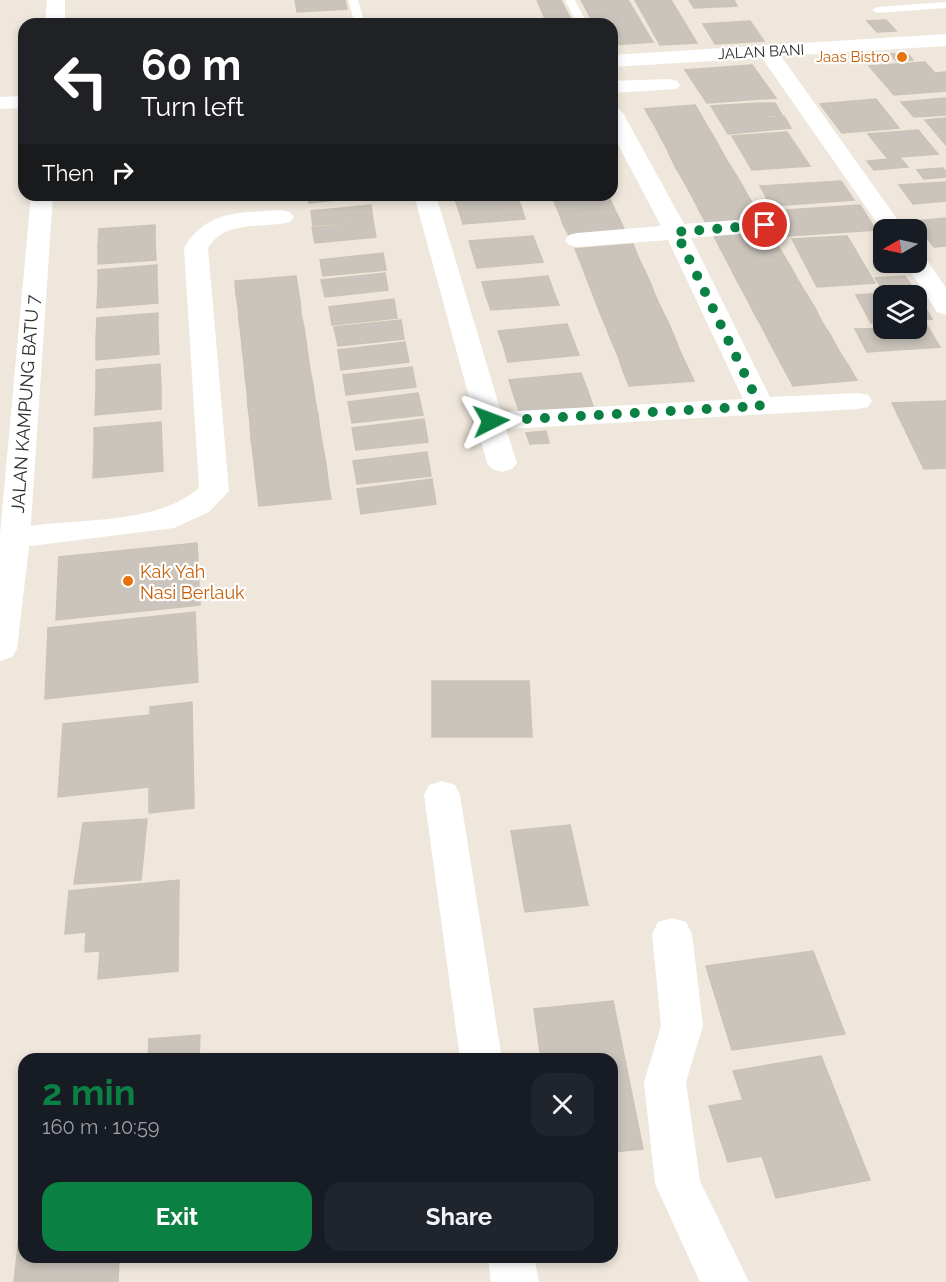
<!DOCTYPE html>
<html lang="en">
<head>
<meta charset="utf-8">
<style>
	:root { --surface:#171b24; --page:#20242c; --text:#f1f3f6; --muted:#9ea1a6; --accent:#0b8043 }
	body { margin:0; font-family:Raleway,sans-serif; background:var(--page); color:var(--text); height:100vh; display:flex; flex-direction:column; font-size:22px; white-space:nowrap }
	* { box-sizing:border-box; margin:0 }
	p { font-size:20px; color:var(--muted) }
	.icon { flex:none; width:33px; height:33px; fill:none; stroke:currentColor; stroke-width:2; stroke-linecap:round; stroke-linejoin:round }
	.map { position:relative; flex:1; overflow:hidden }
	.panel { position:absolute; left:18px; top:1053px; width:600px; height:210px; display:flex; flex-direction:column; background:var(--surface); border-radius:18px; box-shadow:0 3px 9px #0003 }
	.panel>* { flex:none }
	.top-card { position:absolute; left:18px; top:18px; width:600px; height:183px; border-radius:18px; box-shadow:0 3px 9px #0003; background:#202124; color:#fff; overflow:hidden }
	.needle { width:39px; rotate:261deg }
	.tools { position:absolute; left:873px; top:219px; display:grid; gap:12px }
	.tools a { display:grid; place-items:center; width:54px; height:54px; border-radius:12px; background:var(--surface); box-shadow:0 3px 9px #0003; font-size:30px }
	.pin { position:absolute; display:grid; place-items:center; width:51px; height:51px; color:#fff; margin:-26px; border:3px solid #fff; border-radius:50%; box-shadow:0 2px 6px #0007 }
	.me { position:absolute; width:66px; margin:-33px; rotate:87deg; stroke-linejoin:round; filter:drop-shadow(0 0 4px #0008) }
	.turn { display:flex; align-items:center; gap:21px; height:126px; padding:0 24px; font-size:27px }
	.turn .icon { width:78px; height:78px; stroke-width:2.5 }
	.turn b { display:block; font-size:42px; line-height:51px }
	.then { display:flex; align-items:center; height:57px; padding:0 24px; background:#0003; gap:12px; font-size:22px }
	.round { display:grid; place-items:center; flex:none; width:63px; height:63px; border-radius:18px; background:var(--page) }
	.summary { display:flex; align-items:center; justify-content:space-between; height:102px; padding:0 24px }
	h1 { font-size:36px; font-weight:700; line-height:45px; color:var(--accent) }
	.button { display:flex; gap:12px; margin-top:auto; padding:12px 24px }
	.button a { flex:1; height:69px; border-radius:18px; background:var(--accent); color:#fff; font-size:24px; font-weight:700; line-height:69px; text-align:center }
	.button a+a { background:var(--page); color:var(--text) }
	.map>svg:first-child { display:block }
	.building { fill:#cac4bc; stroke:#cbc3b6; stroke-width:1.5 }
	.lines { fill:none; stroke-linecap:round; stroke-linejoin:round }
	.lane { fill:#fff; fill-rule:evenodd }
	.street { fill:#fff; fill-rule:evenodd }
	.secondary { fill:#fff; fill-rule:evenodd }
	.route { stroke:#0b8043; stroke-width:10; stroke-dasharray:0 18 }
	.food-dot { fill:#e8710a; stroke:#fff; stroke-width:2 }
	.labels { text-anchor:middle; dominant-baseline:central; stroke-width:4.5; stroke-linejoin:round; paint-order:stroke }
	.far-street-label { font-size:15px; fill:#2c2c2c; stroke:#fff }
	.far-food-label { font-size:15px; fill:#c56008; stroke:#fff; text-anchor:end }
	.street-label { font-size:18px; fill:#2c2c2c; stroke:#fff }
	.food-label { font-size:18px; fill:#c56008; stroke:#fff; text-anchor:start }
</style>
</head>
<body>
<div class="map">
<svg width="946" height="1282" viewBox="0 0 946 1282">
	<rect width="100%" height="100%" fill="#efe7dc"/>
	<g class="building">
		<polygon points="295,0 345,0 347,9 297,12"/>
		<polygon points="537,0 561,0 572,22 547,23"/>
		<polygon points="581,0 628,0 653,42 612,45 612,24 594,24"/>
		<polygon points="635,0 671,0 697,43 660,45"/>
		<polygon points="689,0 734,0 737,6 694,8"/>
		<polygon points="886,20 896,31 877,32 867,21"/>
		<polygon points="750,21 764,41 715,44 703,24"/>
		<polygon points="907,53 913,60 896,61 890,54"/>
		<polygon points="925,62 935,73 946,72 946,91 894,95 869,66"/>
		<polygon points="752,65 776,98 707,103 685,70"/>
		<polygon points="946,98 946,115 914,117 901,102"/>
		<polygon points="876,99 899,128 842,133 820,104"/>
		<polygon points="758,103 775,103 782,115 767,116 768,118 784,116 791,128 728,134 711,106"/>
		<polygon points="695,105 701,115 650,118 645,109"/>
		<polygon points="701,115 706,124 656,128 650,118"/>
		<polygon points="946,118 946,145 925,120"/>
		<polygon points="706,124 712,134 661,138 656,128"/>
		<polygon points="918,130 938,154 887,158 868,134"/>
		<polygon points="787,132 810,166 752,170 732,136"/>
		<polygon points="712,134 718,144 666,147 661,138"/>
		<polygon points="718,144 723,154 671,158 666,147"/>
		<polygon points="723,154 729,164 676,168 671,158"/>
		<polygon points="900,158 908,167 874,170 867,161"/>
		<polygon points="729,164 736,175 682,178 676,168"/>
		<polygon points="943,168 946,172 946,177 924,179 917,170"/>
		<polygon points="736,175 742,185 688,189 682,178"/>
		<polygon points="841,181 854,200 771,206 760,186"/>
		<polygon points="946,182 946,201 913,204 899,185"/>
		<polygon points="742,185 748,196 694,200 688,189"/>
		<polygon points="308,195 368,195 368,197 309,203"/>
		<polygon points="516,195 521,206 459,211 455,200"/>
		<polygon points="552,195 608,195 609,197 554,201"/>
		<polygon points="748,196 755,207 700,212 694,200"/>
		<polygon points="609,197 614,208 559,213 554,201"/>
		<polygon points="371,205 373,220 313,226 311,211"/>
		<polygon points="860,205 876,230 787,236 773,211"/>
		<polygon points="521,206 525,219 463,224 459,211"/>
		<polygon points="755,207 761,219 706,223 700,212"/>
		<polygon points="614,208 620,220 563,224 559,213"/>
		<polygon points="946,218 946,246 934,247 914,221"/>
		<polygon points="620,220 625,231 569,236 563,224"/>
		<polygon points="373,221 376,237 315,243 312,228"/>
		<polygon points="155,225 155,242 98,246 99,229"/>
		<polygon points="770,232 777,244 720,248 714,236"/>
		<polygon points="533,236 538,249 473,254 469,241"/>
		<polygon points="847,236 875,283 817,287 792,239"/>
		<polygon points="155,242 156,260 98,264 98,246"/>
		<polygon points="633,244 638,257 580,261 575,249"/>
		<polygon points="777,244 784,256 727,261 720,248"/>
		<polygon points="538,249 543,262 477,268 473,254"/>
		<polygon points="383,253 386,270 323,276 320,260"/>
		<polygon points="784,256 792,269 733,273 727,261"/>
		<polygon points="638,257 644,269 585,274 580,261"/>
		<polygon points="157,265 157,283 98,288 98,270"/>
		<polygon points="644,269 650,282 590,287 585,274"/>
		<polygon points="792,269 799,282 740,286 733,273"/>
		<polygon points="385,273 388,290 325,297 321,280"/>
		<polygon points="296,276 298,289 236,294 235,281"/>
		<polygon points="548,276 553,290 486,296 482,282"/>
		<polygon points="905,276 915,291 885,293 875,278"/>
		<polygon points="650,282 655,295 595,300 590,287"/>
		<polygon points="799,282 807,295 747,299 740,286"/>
		<polygon points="157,283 158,303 97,308 98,288"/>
		<polygon points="298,289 300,301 238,307 236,294"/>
		<polygon points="553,290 559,305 491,310 486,296"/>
		<polygon points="915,291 932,319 916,320 916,296 884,296 884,322 871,323 856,295"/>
		<polygon points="655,295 661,308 600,313 595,300"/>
		<polygon points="807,295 815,308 754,313 747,299"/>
		<polygon points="394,299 397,318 332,325 329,307"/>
		<polygon points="300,301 301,314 239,320 238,307"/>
		<polygon points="661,308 668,322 606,327 600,313"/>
		<polygon points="815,308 822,322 762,327 754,313"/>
		<polygon points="158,313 158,333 96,339 97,318"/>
		<polygon points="301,314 304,328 241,334 239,320"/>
		<polygon points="401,320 404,339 338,346 334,327"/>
		<polygon points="668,322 674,336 612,342 606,327"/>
		<polygon points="822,322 831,336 769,341 762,327"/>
		<polygon points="567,324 573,339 503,345 498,331"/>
		<polygon points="926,324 940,347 867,352 855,329 916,328 916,325"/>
		<polygon points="304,328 306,341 242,347 241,334"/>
		<polygon points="158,333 159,354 96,360 96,339"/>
		<polygon points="674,336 680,351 618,356 612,342"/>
		<polygon points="831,336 839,351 777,356 769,341"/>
		<polygon points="573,339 579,355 508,362 503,345"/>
		<polygon points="306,341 308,356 244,362 242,347"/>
		<polygon points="405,342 409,362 341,370 338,350"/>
		<polygon points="680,351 687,366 623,371 618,356"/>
		<polygon points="839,351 848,365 785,371 777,356"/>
		<polygon points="308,356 310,370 245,376 244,362"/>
		<polygon points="160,364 161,386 96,392 96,370"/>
		<polygon points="848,365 857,380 793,386 785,371"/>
		<polygon points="687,366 694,381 629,386 623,371"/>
		<polygon points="412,367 416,387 346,395 343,375"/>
		<polygon points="310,370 313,385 247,391 245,376"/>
		<polygon points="581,373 587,389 514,396 509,380"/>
		<polygon points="313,385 315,400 248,406 247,391"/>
		<polygon points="161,386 161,409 95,415 96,392"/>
		<polygon points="587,389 593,406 520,413 514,396"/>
		<polygon points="418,393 423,415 352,423 348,402"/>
		<polygon points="315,400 318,415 250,422 248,406"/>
		<polygon points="946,401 946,468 924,469 892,403"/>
		<polygon points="318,415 320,431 251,438 250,422"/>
		<polygon points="424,419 428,442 356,450 352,428"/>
		<polygon points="161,422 162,446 94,453 94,428"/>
		<polygon points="320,431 323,448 253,454 251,438"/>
		<polygon points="546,431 549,443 530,444 526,433"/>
		<polygon points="162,446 163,471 93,478 94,453"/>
		<polygon points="323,448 326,464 255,471 253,454"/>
		<polygon points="427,452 431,476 357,484 353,461"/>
		<polygon points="326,464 328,481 257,489 255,471"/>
		<polygon points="432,479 436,504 361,514 357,489"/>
		<polygon points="328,481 331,499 259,506 257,489"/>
		<polygon points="197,543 200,605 56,620 59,557"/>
		<polygon points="195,612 198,682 45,699 48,628"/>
		<polygon points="432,681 529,681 532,737 432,737"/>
		<polygon points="192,702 194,808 149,813 149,787 58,797 63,724 150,715 150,707"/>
		<polygon points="147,819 141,880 74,884 83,823"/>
		<polygon points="570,825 588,905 525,912 511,831"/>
		<polygon points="179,880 178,971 98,979 100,951 85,952 86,932 65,934 69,891"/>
		<polygon points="813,951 845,1034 732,1050 706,966"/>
		<polygon points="613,1001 643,1149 612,1152 612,1059 541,1059 534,1009"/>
		<polygon points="200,1035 199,1059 148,1059 149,1039"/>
		<polygon points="821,1056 870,1180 776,1198 762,1156 728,1162 709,1106 743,1100 733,1071"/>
		<polygon points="19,1238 24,1238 24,1257 119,1257 118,1282 14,1282"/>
	</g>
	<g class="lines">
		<g class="lane">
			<polygon points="348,0 358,0 365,24 355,24"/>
			<polygon points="565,0 575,0 587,24 577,24"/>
			<polygon points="946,2 946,8 877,13 872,10 877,7"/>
		</g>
		<g class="street">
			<polygon points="946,34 946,46 781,56 905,230 884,230 884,233 762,58 612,67 612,55"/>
			<polygon points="670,79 677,81 680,85 677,89 612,93 612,81"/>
			<polygon points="24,96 24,108 0,109 0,97"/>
			<polygon points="612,107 619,109 623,113 684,224 765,218 773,220 777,225 773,230 765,232 691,238 770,397 858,393 868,395 872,401 868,407 858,409 506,429 517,463 512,469 502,472 492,469 487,463 414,195 436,195 501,412 743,399 668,240 577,247 569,245 565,240 569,235 577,233 661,226 612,133"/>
			<path d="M282,210l8,2 4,5 -4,5c-28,7 -65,-3 -82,26l21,243 -20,21 -35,16 -159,20 -11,-3 -4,-6 4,-8c60,-16 146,-1 195,-43l-15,-240c23,-39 58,-35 98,-38z"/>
			<polygon points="916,255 925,257 946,288 946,315 937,312 904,262 916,262"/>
			<polygon points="442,781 455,785 460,795 502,1059 460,1059 424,795 429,785"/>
			<polygon points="672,918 686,922 692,934 703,1026 686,1082 700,1181 749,1282 700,1282 655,1184 644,1082 661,1026 652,934 658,922"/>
			<polygon points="488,1257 534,1257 539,1282 491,1282"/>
		</g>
		<g class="secondary">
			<polygon points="47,0 65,0 65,24 45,24"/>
			<polygon points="31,195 53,195 30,538 17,649 12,657 0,661 0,534"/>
		</g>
	</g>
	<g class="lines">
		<polyline class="route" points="491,421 760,406 676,232 765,225"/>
	</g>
	<g class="food-dot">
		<circle cx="902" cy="57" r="6"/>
		<circle cx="128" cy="581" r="6"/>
	</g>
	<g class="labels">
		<g class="far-street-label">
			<text transform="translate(761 52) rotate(-3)">JALAN BANI</text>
		</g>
		<g class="far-food-label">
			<text x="890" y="57">Jaas Bistro</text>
		</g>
		<g class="street-label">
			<text transform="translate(25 404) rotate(-86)">JALAN KAMPUNG BATU 7</text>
		</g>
		<g class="food-label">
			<text x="140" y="571">Kak Yah<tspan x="140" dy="21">Nasi Berlauk</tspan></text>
		</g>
	</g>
</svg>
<div class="tools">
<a><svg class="needle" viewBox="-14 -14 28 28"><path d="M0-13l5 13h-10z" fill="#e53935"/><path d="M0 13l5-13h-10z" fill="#9ea1a6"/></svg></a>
<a><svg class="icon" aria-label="layers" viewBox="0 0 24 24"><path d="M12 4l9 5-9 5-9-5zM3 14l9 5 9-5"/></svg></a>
</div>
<div class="pin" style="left:765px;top:225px;background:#d93025"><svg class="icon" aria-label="arrive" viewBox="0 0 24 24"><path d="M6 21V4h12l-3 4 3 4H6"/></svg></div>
<svg class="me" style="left:491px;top:421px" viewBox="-20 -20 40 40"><path d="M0-17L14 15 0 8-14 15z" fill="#0b8043" stroke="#fff" stroke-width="4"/></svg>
<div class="top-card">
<div class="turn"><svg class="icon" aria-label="left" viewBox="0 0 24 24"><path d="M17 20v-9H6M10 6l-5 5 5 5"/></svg><div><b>60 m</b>Turn left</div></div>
<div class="then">Then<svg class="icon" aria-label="right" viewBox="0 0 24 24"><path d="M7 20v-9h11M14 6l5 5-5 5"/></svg></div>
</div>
<section class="panel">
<div class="summary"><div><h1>2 min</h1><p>160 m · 10:59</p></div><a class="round"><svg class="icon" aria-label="close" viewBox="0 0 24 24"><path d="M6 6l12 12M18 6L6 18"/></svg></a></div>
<div class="button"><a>Exit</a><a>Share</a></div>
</section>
</div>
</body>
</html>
